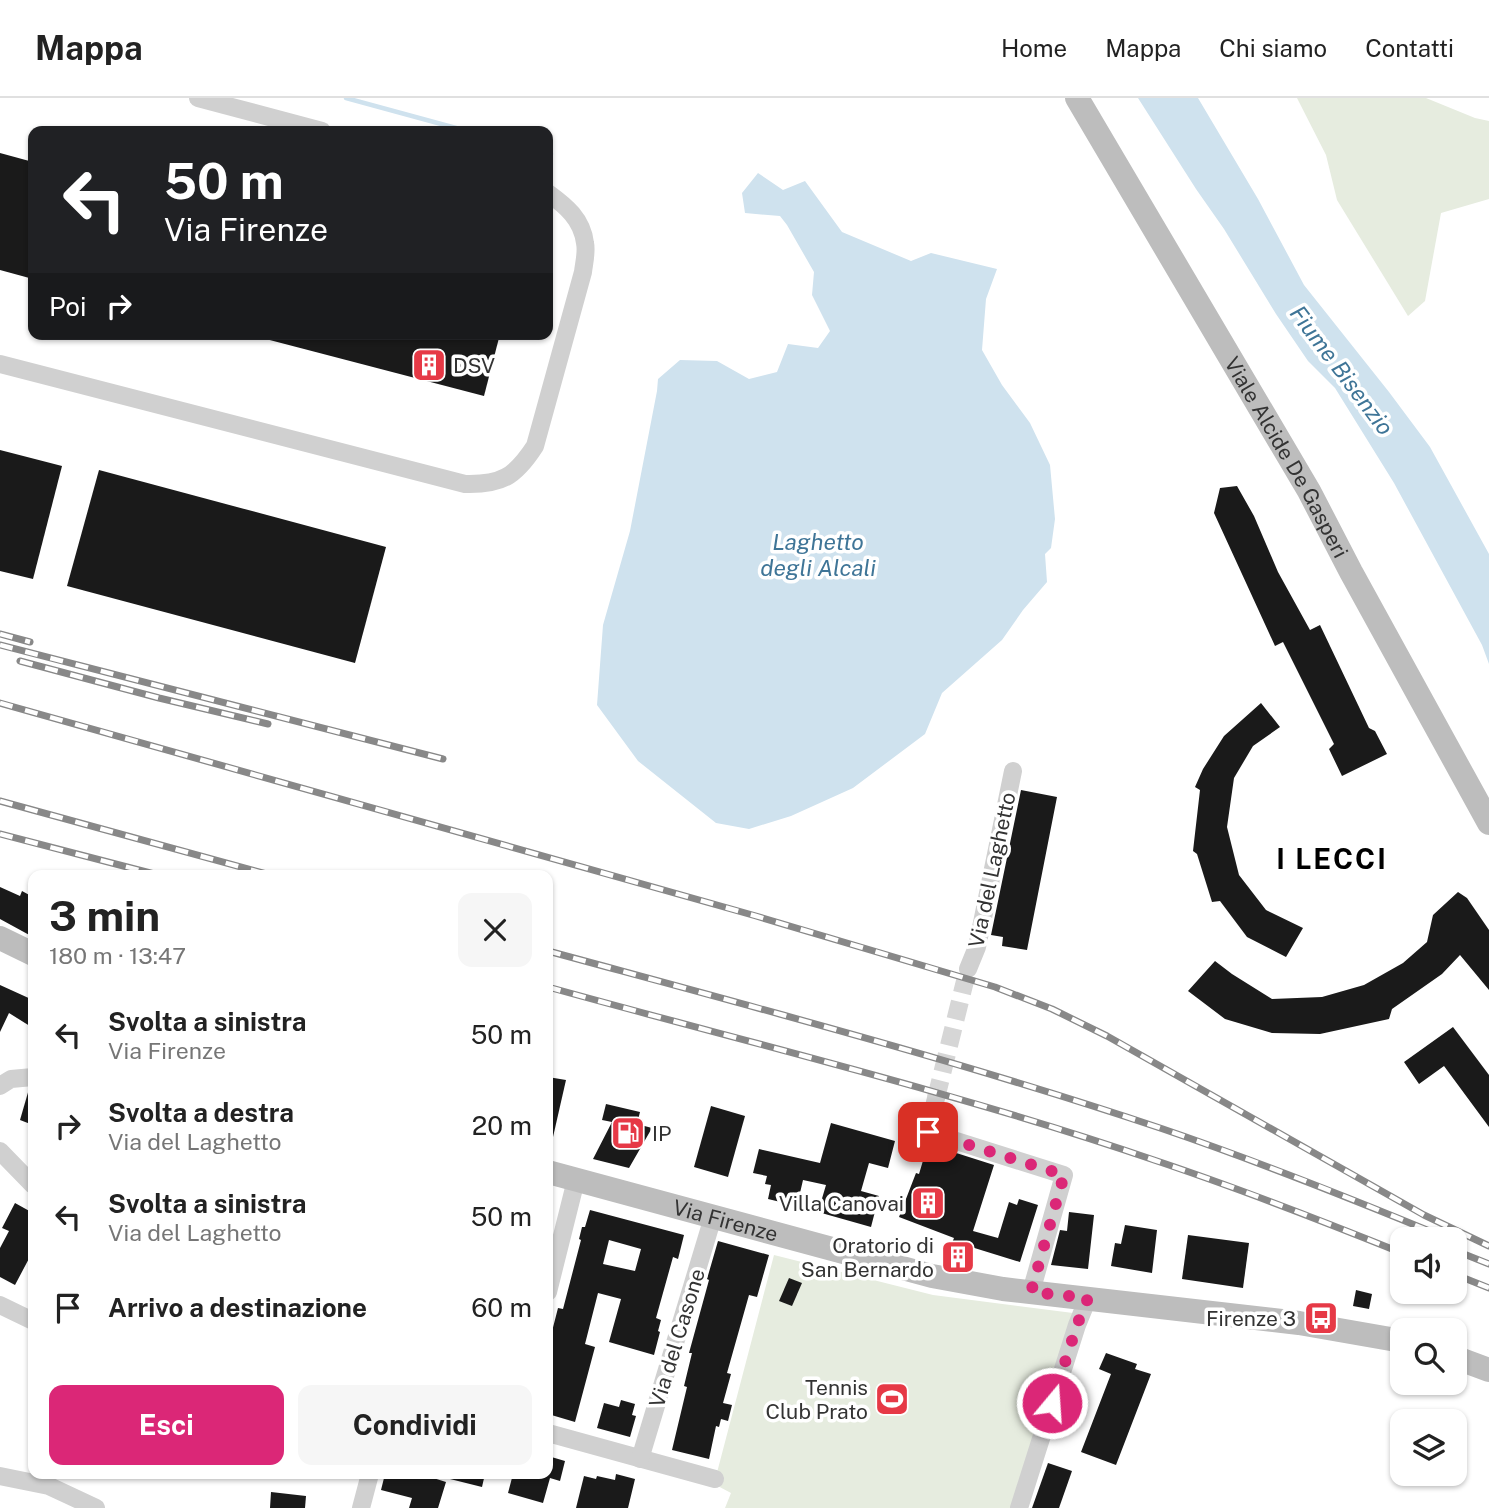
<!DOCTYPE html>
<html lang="it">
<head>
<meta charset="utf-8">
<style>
	:root { --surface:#fff; --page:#f6f6f6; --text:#222; --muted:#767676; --line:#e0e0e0; --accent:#db2777 }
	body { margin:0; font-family:"Public Sans",sans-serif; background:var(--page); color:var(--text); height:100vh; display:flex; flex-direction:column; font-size:26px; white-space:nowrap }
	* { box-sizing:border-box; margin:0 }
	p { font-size:23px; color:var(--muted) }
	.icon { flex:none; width:38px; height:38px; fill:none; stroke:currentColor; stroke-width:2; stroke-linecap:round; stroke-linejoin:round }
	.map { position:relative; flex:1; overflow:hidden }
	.sheet { position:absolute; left:28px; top:772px; width:525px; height:609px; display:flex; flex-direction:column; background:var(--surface); border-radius:14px; box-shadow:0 2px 5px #0004 }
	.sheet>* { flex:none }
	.hud { position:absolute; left:28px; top:28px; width:525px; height:214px; border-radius:14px; box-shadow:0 2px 5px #0004; background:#202124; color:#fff; overflow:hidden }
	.controls { position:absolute; left:1390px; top:1129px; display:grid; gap:14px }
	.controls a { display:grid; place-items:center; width:77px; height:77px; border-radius:14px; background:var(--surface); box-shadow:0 2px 5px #0004; font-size:35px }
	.pin { position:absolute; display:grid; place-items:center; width:60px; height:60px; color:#fff; margin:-30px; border-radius:14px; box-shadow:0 4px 10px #0006 }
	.me { position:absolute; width:77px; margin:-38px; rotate:18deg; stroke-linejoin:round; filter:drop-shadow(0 0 5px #0008) }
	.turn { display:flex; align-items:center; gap:24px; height:147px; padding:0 21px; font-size:32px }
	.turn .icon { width:91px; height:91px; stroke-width:2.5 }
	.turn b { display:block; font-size:49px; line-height:60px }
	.then { display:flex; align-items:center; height:66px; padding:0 21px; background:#0003; gap:14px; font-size:26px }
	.round { display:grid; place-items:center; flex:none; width:74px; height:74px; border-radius:14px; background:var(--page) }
	.headline { display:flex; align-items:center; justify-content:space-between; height:119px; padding:0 21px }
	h1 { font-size:42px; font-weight:700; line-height:52px }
	.cta { display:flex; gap:14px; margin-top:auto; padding:14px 21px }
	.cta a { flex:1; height:80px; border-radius:14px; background:var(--accent); color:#fff; font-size:28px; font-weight:700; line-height:80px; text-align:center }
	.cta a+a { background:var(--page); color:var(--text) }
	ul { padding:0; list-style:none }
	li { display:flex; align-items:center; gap:21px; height:91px; padding:0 21px }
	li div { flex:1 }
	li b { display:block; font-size:26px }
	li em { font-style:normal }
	header { display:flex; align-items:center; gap:42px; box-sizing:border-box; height:98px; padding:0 35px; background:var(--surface); border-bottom:2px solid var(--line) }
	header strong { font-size:33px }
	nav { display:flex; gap:38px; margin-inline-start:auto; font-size:24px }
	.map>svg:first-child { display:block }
	.green { fill:#e6ecdf }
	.water { fill:#cfe2ee }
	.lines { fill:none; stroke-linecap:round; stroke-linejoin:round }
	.stream { stroke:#cfe2ee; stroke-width:4.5 }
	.building { fill:#1a1a1a; fill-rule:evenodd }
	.street-tunnel { stroke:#d6d6d6; stroke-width:18; stroke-dasharray:18 9; stroke-linecap:butt }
	.street { stroke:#d0d0d0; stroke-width:18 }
	.secondary { stroke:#bdbdbd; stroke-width:24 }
	.rail-casing { stroke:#888; stroke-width:7 }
	.rail { stroke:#fff; stroke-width:4.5; stroke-dasharray:13; stroke-linecap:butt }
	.route { stroke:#db2777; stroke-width:12; stroke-dasharray:0 21.6 }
	.labels { text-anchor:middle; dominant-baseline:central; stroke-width:7; stroke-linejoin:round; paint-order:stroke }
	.poi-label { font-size:21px; fill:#333; stroke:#fff; text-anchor:end }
	.street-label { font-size:21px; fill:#333; stroke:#fff }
	.water-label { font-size:23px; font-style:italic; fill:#3f7597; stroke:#fff }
	.district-label { font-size:28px; font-weight:bold; letter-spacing:2px; fill:#000; stroke:#fff }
</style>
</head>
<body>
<header>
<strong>Mappa</strong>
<nav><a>Home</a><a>Mappa</a><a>Chi siamo</a><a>Contatti</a></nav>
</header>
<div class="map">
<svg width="1489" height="1410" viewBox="0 0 1489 1410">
	<rect width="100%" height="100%" fill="#fff"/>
	<g class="green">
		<polygon points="1297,0 1426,0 1475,20 1489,23 1489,101 1441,115 1425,203 1408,218 1337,102 1326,57"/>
		<polygon points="774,1157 933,1197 1073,1215 1012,1410 725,1410 731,1395 714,1386"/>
	</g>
	<g class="water">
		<polygon points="1138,0 1198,0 1258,101 1304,187 1389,294 1430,349 1489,456 1489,566 1482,547 1394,385 1335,290 1308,263 1276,216 1224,131 1196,91"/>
		<polygon points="758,75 783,92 805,83 842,134 911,163 931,155 997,171 986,201 982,252 1002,287 1030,325 1050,367 1055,421 1051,450 1045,456 1047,484 1023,512 1002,542 942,595 925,636 853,690 791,718 749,731 716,725 638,663 597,607 603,527 630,433 657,293 658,281 680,262 717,263 749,281 777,274 788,246 818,250 830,233 812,197 814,174 787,127 780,118 745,115 742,95"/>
	</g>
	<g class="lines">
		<g class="stream">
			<polyline points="346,0 467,33"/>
			<polyline points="548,55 551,56"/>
		</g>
	</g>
	<g class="building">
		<polygon points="0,55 33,64 33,181 0,172"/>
		<polygon points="263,236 500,236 484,298 262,240"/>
		<polygon points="0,352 62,368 33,481 0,473"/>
		<polygon points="99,372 386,449 355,565 67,488"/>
		<polygon points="1237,388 1254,418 1278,474 1310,532 1320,527 1369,630 1375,633 1387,656 1342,678 1329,651 1334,646 1283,544 1275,548 1214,415 1220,390"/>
		<polygon points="1261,605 1280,629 1253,648 1234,680 1227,729 1239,777 1266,812 1303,830 1286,859 1247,839 1220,803 1212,804 1197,756 1193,753 1200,692 1195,689 1203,671 1224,638"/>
		<polygon points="1021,692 1057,699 1027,852 1002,848 1003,839 991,837"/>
		<polygon points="0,789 20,798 22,793 33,799 33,839 0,821"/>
		<polygon points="1458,794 1467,800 1489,832 1489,892 1460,857 1442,876 1392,911 1389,921 1320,936 1272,935 1225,921 1188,893 1215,863 1232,876 1272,901 1322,899 1364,887 1403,865 1427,844 1433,817"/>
		<polygon points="0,887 33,902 33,930 9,915 0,934"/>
		<polygon points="1453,929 1489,977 1489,1029 1444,968 1419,986 1404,964"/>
		<polygon points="548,979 566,982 553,1039 548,1038"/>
		<polygon points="33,990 33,1027 20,1022 29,991"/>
		<polygon points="606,1006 640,1014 637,1026 652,1030 629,1070 593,1061 612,1024 602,1022"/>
		<polygon points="711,1008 745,1018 728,1079 694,1069"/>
		<polygon points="831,1025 895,1043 888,1070 869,1065 861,1093 879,1098 871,1129 818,1114 826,1087 803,1082 797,1108 768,1101 771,1087 765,1086 767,1078 753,1075 759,1051 820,1065"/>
		<polygon points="928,1046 994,1067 973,1133 998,1140 1009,1104 1017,1107 1019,1101 1038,1107 1020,1164 968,1148 962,1168 949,1166 955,1145 952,1145 954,1140 899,1119 916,1075 919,1076"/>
		<polygon points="15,1105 33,1115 33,1153 15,1187 0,1179 0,1150 9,1133 2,1130"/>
		<path d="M590,1112l94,25 -6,24 -5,-2 -17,61 5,2 -3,11 2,1 -6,23 -45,-13 12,-43 -23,-6 -13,51 10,3 -20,75 -27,-8v-48l3,-10 -3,-1v-8l10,-39 5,1 18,-69 -2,-1 3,-12h3zM609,1142l32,9 -6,22 -32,-7z"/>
		<polygon points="1069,1114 1094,1117 1088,1171 1051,1167 1060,1132 1067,1133"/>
		<polygon points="1125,1127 1157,1132 1152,1175 1111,1168 1115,1145 1121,1146"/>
		<polygon points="1188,1137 1249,1145 1243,1190 1182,1181"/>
		<polygon points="718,1143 769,1157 757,1199 749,1197 727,1275 731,1276 723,1305 732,1307 728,1323 721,1321 719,1329 716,1328 709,1361 672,1352 687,1289 684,1288 692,1255 689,1255 709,1182 707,1181"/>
		<polygon points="789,1180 802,1185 792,1208 779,1203"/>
		<polygon points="1356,1192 1372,1196 1369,1211 1353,1208"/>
		<polygon points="1106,1255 1137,1266 1135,1271 1151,1276 1116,1367 1081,1354 1111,1276 1099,1271"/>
		<polygon points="621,1302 635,1306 632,1317 636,1318 630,1339 597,1330 604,1305 619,1309"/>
		<polygon points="548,1358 565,1363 560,1383 550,1380 543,1405 508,1395 513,1376 548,1376"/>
		<polygon points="1048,1365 1072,1373 1059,1410 1032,1410"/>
		<polygon points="385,1376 427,1376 427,1378 446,1384 438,1410 409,1410 412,1400 381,1392"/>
		<polygon points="446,1376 485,1376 482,1389 446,1380"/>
		<polygon points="616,1376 635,1381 628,1410 576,1410 584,1378 596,1381 597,1378 615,1382"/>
		<polygon points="271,1394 306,1398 305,1410 270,1410"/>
	</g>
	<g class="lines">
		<polyline class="street-tunnel" points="936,1000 968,871"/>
		<g class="street">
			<polyline points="198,0 322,33"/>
			<path d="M0,266l465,120c36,1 50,-7 70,-38l48,-174c1,-9 4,-20 2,-29 -3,-24 -19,-37 -37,-50"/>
			<polyline points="968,871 977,849 1013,673"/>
			<polyline points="0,988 11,981 33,979"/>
			<polyline points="936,1000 928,1034 1064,1077 1031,1194"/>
			<polyline points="0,1053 33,1087"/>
			<polyline points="548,1194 576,1082"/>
			<polyline points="0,1207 33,1223"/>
			<polyline points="548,1335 715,1381"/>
			<polyline points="640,1361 713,1119"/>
			<polyline points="0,1378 49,1388 96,1410"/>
			<polyline points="361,1410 370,1376"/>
			<polyline points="1019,1410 1077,1227 1088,1200"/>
		</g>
		<g class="secondary">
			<path id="s1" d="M1077,0l232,393 42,81 138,251"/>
			<polyline points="0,840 33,856"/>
			<path id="s2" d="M548,1074l384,104 71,13 296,34 103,18"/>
			<polyline points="1454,1259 1489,1272"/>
		</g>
		<g class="rail-casing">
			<g id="rail">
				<polyline points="0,536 30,544"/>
				<polyline points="0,547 443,661"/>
				<polyline points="20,563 159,600 268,626"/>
				<polyline points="0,605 756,818 995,889 1052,911 1107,938 1424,1117 1489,1148"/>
				<polyline points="0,703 270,777"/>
				<polyline points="0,736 158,777"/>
				<path d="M548,853c206,56 412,110 615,178 97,33 192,71 286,110"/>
				<path d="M548,889c202,56 407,105 606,173 84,28 166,60 248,93"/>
				<polyline points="1454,1152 1489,1166"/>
				<polyline points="1454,1176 1489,1190"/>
			</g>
		</g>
		<use href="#rail" class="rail"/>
	</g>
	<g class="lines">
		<polyline class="route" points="928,1034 1064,1077 1031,1194 1088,1200 1077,1227 1052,1305"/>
	</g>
	<defs>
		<g id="building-square" transform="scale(1.75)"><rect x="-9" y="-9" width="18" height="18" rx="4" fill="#e63946" stroke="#fff"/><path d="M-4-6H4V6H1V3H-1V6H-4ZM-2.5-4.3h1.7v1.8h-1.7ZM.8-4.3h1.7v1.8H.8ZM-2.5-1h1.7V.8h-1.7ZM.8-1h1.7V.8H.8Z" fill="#fff"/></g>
		<g id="fuel-square" transform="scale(1.75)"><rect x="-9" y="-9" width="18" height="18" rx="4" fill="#e63946" stroke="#fff"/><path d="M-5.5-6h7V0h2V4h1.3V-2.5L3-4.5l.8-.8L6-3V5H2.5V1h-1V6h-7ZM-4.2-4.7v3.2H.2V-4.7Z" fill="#fff"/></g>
		<g id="bus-square" transform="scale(1.75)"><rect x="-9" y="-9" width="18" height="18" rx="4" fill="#e63946" stroke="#fff"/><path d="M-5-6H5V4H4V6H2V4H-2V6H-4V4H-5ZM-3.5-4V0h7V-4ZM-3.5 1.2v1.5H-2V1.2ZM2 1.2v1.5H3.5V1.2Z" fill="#fff"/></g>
		<g id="stadium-square" transform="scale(1.75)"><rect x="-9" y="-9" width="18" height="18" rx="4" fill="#e63946" stroke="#fff"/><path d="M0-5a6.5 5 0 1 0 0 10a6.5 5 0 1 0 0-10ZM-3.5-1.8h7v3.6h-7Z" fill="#fff"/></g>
	</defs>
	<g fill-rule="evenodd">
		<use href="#building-square" x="429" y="267"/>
		<use href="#fuel-square" x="628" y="1035"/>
		<use href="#building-square" x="928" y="1105"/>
		<use href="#building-square" x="958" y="1159"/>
		<use href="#bus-square" x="1321" y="1220"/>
		<use href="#stadium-square" x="892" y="1301"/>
	</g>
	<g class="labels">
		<g class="poi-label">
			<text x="453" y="267" text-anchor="start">DSV</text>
			<text x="652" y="1035" text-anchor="start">IP</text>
			<text x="904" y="1105">Villa Canovai</text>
			<text x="934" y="1147">Oratorio di<tspan x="934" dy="24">San Bernardo</tspan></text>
			<text x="1296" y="1220">Firenze 3</text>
			<text x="868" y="1289">Tennis<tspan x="868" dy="24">Club Prato</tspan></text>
		</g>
		<g class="street-label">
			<text stroke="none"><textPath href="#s1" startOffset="416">Viale Alcide De Gasperi</textPath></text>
			<text transform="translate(992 772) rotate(-78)">Via del Laghetto</text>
			<text stroke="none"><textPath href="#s2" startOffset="184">Via Firenze</textPath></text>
			<text transform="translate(677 1240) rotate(-73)">Via del Casone</text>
		</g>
		<g class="water-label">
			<text transform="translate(1342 272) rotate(53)">Fiume Bisenzio</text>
			<text x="818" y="443">Laghetto<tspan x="818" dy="26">degli Alcali</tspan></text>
		</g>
		<g class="district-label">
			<text x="1332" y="760">I LECCI</text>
		</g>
	</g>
</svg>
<div class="controls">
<a><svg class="icon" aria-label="sound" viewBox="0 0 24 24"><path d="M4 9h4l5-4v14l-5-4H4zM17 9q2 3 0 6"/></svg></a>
<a><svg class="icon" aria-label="search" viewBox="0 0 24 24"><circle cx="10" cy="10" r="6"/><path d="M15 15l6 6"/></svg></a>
<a><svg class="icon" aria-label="layers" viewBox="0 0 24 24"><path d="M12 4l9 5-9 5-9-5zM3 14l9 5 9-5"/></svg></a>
</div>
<div class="pin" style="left:928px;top:1034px;background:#d93025"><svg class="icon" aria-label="arrive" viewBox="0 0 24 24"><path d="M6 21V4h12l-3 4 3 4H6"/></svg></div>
<svg class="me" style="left:1052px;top:1305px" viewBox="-20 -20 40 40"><circle r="17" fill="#db2777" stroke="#fff" stroke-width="3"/><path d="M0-11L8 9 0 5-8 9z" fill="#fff"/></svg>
<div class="hud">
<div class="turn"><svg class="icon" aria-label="left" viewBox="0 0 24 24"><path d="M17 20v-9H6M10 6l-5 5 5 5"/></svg><div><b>50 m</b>Via Firenze</div></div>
<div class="then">Poi<svg class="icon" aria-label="right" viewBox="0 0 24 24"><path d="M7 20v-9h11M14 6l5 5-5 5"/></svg></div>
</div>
<section class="sheet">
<div class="headline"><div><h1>3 min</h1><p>180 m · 13:47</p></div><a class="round"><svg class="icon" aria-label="close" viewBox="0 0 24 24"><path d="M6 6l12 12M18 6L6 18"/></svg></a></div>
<ul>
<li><svg class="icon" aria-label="left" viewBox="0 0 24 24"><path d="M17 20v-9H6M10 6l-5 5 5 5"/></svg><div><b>Svolta a sinistra</b><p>Via Firenze</p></div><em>50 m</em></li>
<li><svg class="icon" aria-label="right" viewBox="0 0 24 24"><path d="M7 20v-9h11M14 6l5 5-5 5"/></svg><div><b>Svolta a destra</b><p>Via del Laghetto</p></div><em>20 m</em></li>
<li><svg class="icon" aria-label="left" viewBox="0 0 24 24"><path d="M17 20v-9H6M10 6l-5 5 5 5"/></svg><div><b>Svolta a sinistra</b><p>Via del Laghetto</p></div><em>50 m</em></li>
<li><svg class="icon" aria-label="arrive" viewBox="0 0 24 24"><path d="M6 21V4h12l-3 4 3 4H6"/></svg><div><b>Arrivo a destinazione</b></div><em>60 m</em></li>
</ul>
<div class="cta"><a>Esci</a><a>Condividi</a></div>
</section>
</div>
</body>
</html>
